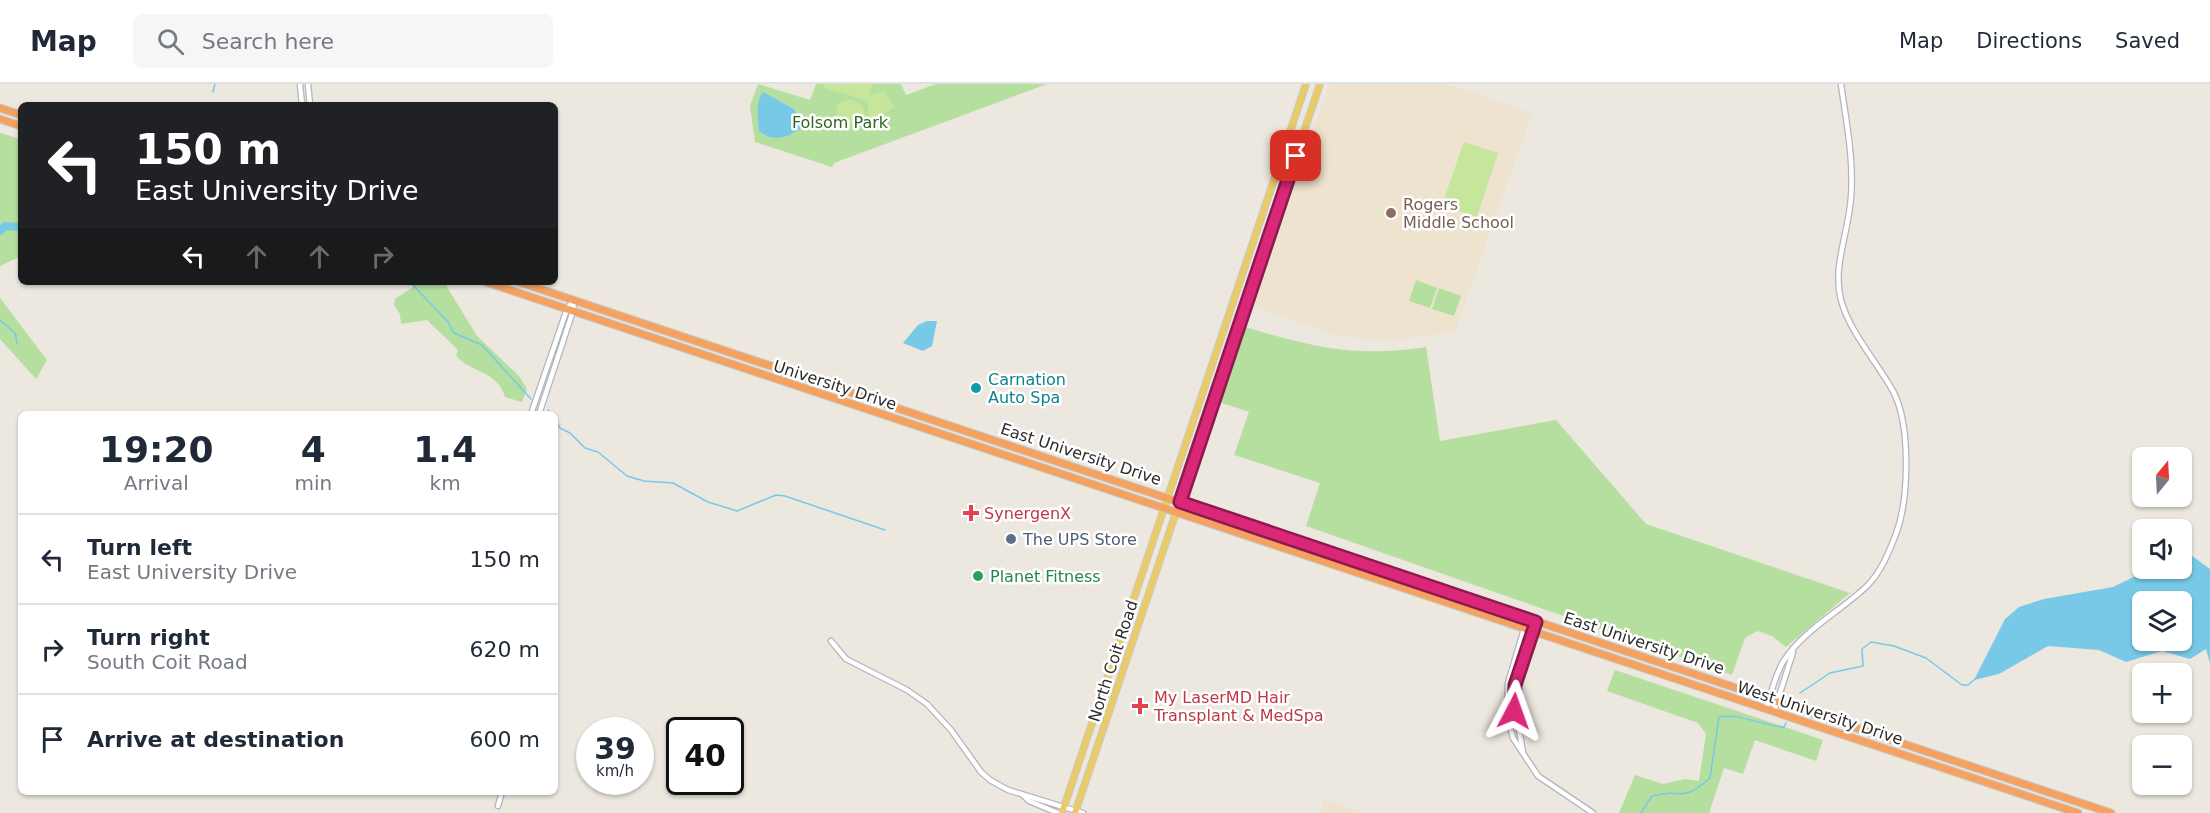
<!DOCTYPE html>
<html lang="en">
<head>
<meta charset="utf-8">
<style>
	:root { --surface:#fff; --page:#f6f6f7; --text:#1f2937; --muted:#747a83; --line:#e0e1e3 }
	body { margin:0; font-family:"DejaVu Sans",sans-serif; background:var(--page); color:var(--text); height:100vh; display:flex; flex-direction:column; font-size:22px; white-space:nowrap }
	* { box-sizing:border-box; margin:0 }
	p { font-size:20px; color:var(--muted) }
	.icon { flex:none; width:33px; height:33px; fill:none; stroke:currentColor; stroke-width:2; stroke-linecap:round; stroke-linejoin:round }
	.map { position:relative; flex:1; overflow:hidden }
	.side { position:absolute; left:18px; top:327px; width:540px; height:384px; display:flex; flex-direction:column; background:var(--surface); border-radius:9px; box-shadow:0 2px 4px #0004 }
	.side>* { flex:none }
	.banner { position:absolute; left:18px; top:18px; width:540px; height:183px; border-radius:9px; box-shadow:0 2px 4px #0004; background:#202124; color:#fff; overflow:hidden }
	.needle { width:39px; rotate:18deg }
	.buttons { position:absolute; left:2132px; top:363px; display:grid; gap:12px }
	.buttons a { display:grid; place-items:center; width:60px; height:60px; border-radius:9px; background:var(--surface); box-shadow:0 2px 4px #0004; font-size:30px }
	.speed { position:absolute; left:576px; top:633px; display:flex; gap:12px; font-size:30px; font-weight:700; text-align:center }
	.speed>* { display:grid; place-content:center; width:78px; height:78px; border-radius:50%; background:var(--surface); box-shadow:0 2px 4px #0004; line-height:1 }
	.speed small { font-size:15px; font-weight:400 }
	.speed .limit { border:3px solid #111; border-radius:9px; background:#fff; color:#111 }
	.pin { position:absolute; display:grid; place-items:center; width:51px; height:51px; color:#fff; margin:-26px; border-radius:12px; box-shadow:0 3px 9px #0006 }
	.me { position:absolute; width:66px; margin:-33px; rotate:4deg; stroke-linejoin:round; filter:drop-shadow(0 0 4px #0008) }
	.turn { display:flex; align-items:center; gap:21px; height:126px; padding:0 18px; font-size:27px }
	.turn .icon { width:78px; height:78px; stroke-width:2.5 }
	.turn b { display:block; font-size:42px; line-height:51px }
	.lanes { display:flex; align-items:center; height:57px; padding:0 18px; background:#0003; justify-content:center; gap:30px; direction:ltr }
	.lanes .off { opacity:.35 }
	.eta { display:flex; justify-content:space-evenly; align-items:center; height:102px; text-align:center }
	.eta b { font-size:36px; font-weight:700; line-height:42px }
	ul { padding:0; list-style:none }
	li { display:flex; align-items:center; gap:18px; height:90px; padding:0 18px; border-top:2px solid var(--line) }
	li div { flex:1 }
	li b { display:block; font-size:22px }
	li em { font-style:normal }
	header { display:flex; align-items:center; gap:36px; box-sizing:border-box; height:84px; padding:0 30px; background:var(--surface); border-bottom:2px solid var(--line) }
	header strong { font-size:28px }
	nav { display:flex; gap:33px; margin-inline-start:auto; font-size:21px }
	.search { width:420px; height:54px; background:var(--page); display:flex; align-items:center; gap:15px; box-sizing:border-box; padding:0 21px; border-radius:9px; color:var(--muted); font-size:22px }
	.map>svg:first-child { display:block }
	.education { fill:#ede3cf }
	.green { fill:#b4df9f }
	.pitch { fill:#c6e69b }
	.water { fill:#78c9e8; fill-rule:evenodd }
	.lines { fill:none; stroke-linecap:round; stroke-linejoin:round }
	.stream { stroke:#78c9e8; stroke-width:1.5 }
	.river { stroke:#78c9e8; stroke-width:8 }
	.minor-casing { stroke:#b2b5be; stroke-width:7 }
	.major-casing { stroke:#c8c8c8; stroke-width:8 }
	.highway-casing { stroke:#c8c8c8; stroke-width:9 }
	.minor { stroke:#fff; stroke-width:4.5 }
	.major { stroke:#e9cb67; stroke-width:6 }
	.highway { stroke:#f5a261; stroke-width:7 }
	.route-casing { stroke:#8e194d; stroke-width:15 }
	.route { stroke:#db2777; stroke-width:10 }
	.education-dot { fill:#8d6e63; stroke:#fff; stroke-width:2 }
	.culture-dot { fill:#0f9aa8; stroke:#fff; stroke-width:2 }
	.health-dot { fill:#e0444e; stroke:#fff; stroke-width:2 }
	.service-dot { fill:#5c6f8a; stroke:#fff; stroke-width:2 }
	.leisure-dot { fill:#2e9e5b; stroke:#fff; stroke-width:2 }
	.labels { text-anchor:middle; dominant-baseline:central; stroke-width:5; stroke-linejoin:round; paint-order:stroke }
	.park-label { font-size:16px; fill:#2d651f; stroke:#fff }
	.education-label { font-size:16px; fill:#785e54; stroke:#fff; text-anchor:start }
	.culture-label { font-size:16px; fill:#0d838f; stroke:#fff; text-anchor:start }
	.street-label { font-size:16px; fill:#2c2c2c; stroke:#fff }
	.health-label { font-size:16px; fill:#be3a42; stroke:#fff; text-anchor:start }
	.service-label { font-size:16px; fill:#4e5e75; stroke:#fff; text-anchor:start }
	.leisure-label { font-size:16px; fill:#27864d; stroke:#fff; text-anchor:start }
</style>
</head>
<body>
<header>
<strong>Map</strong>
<div class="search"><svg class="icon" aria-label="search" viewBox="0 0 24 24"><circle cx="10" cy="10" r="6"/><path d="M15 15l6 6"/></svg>Search here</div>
<nav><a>Map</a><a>Directions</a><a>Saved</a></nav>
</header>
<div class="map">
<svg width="2210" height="729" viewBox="0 0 2210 729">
	<rect width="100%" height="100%" fill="#ece7df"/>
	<g class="education">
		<polygon points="1329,0 1446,0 1532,29 1455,248 1382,257 1333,251 1254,222"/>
		<polygon points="1324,715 1365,729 1320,729"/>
	</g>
	<g class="green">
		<polygon points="758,0 810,16 816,0 901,0 906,11 936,0 1047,0 834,79 832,83 755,58 750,22"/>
		<polygon points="0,49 21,55 21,172 0,182"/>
		<polygon points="1416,196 1437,204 1430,224 1409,217"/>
		<path d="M413,198h31l33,54 42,40 8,13 -5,13 -17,-5c-7,-27 -38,-25 -49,-42l2,-5 -31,-30 -26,4 -1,-10 -6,-9 1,-6 18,-12z"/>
		<polygon points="1439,204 1461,212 1454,232 1432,225"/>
		<polygon points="0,214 47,276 36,295 0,255"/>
		<path d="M1245,243c68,20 110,31 181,20l14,94 116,-21 90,104 204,69 -64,54 -14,-11 -15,-5 -12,7 -13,37 -426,-149 14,-43 -86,-28 15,-43 -30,-10z"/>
		<polygon points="1615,586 1823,656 1816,677 1755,656 1743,690 1724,684 1709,729 1619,729 1635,691 1663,700 1685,695 1699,697 1706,650 1698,639 1607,607"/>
	</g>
	<g class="pitch">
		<polygon points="825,0 873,0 869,12 883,7 895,23 873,36 868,30 868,17 824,4"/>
		<polygon points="850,15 862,21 866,34 839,45 835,41 837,20"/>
		<polygon points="1464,58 1498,69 1477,133 1442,121"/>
	</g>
	<g class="water">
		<path d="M763,8l31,17 4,8 8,4v5c-16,9 -31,19 -47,5 -1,-13 -4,-28 4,-39z"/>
		<polygon points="927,237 937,237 932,262 923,267 903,259 918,241"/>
		<path d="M2184,466l26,19v94l-4,-14 -16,10 -28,-8 -36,11 -27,-12 -51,-4 -49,28 -25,6 31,-61 14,-12 25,-8 69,-12 37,-18 31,-1v-17zM2142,518h39v38h-39z"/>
	</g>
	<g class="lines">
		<g class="stream">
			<polyline points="213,8 215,0"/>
			<polyline points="410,198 448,238 454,249 482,261 531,315"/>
			<polyline points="0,236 15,249 17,259"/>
			<polyline points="548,326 551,330"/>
			<polyline points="555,335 560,344 570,349 585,364 598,368 627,392 644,397 673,399 708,418 737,427 776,411 785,412 885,446"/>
			<polyline points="1800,609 1830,589 1863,582 1862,565 1871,558 1894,562 1926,574 1962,601 1968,601 1975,595"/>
			<path d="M1641,729l11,-17c31,-9 27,9 58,-18l9,-61c22,-4 43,9 65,10l2,-4"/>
		</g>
		<polyline class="river" points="0,147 5,142 21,143"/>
		<g class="minor-casing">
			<g id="minor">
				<polyline points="300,0 302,21"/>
				<polyline points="308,0 310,21"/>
				<polyline points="531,330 567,225 574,216"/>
				<polyline points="539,330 573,227 574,216"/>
				<polyline points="1527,535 1508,599 1507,630 1513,654 1538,692 1593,729"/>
				<polyline points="831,557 846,575 907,606 927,620 951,646 981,688 990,696 1008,706 1083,729"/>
				<path d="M1766,625c5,-15 9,-34 17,-47 20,-32 58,-51 84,-76 14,-14 22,-34 29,-52 13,-35 15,-109 -3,-143 -16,-29 -43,-58 -52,-91 -9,-34 8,-68 10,-103 3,-38 -5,-76 -10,-113"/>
				<polyline points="1774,628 1793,568"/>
				<polyline points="1523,669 1514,614 1519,587 1536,538"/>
				<polyline points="1023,711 1029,717 1058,729"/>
				<polyline points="498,722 502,708"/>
			</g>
		</g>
		<g class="major-casing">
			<g id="major">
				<polyline points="1062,729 1306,0"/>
				<polyline points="1075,729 1320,0"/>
			</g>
		</g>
		<g class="highway-casing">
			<g id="highway">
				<polyline points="0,24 21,31"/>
				<polyline points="0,35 21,42"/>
				<polyline points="486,198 2078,729"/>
				<polyline points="519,198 2111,729"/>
			</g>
		</g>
		<use href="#minor" class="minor"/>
		<use href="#major" class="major"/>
		<use href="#highway" class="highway"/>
	</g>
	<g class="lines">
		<g class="route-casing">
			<polyline id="route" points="1296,72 1180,418 1536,538 1515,601 1514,627"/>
		</g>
		<use href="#route" class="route"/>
	</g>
	<circle class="education-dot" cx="1391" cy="129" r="6"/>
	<circle class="culture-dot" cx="976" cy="304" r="6"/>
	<g class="health-dot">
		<path d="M968 420h6v6h6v6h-6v6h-6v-6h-6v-6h6z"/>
		<path d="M1137 613h6v6h6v6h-6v6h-6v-6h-6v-6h6z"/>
	</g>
	<circle class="service-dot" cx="1011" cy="455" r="6"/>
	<circle class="leisure-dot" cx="978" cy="492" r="6"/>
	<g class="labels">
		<g class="park-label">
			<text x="840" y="38">Folsom Park</text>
		</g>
		<g class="education-label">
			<text x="1403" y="120">Rogers<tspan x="1403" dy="18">Middle School</tspan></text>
		</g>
		<g class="culture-label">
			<text x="988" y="295">Carnation<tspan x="988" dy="18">Auto Spa</tspan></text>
		</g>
		<g class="street-label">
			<text transform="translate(835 301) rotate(18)">University Drive</text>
			<text transform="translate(1081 370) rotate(18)">East University Drive</text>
			<text transform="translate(1644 559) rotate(18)">East University Drive</text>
			<text transform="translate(1113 577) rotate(-72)">North Coit Road</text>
			<text transform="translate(1820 629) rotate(18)">West University Drive</text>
		</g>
		<g class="health-label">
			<text x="984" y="429">SynergenX</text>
			<text x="1154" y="613">My LaserMD Hair<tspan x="1154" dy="18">Transplant &amp; MedSpa</tspan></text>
		</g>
		<g class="service-label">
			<text x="1023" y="455">The UPS Store</text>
		</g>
		<g class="leisure-label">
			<text x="990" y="492">Planet Fitness</text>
		</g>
	</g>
</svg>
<div class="buttons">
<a><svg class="needle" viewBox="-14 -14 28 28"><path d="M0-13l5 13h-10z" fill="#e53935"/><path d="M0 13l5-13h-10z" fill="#747a83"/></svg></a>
<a><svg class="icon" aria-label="sound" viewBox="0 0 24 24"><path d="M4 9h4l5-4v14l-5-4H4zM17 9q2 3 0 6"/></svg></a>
<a><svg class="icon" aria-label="layers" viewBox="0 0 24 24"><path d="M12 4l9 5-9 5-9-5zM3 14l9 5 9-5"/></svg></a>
<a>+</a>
<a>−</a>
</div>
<div class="speed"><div>39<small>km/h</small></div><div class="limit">40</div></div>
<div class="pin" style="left:1296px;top:72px;background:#d93025"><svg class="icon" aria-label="arrive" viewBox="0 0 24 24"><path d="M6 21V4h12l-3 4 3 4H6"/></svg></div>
<svg class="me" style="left:1514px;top:627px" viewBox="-20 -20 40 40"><path d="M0-17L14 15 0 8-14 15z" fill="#db2777" stroke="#fff" stroke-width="4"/></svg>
<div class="banner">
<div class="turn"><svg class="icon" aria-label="left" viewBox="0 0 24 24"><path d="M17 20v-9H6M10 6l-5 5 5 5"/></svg><div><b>150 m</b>East University Drive</div></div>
<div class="lanes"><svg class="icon" aria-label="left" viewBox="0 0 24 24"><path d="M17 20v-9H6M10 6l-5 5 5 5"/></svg><svg class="icon off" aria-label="ahead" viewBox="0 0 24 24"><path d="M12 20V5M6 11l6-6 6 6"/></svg><svg class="icon off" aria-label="ahead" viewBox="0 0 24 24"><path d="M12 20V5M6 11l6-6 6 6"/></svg><svg class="icon off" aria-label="right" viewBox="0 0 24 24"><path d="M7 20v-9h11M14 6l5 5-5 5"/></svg></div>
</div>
<section class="side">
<div class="eta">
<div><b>19:20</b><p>Arrival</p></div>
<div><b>4</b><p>min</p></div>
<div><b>1.4</b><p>km</p></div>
</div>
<ul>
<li><svg class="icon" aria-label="left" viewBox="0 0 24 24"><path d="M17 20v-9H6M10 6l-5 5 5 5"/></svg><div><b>Turn left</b><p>East University Drive</p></div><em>150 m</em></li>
<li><svg class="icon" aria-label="right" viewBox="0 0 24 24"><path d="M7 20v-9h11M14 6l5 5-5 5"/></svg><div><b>Turn right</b><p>South Coit Road</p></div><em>620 m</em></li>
<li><svg class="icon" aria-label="arrive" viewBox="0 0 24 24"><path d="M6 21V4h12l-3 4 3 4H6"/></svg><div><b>Arrive at destination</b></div><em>600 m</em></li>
</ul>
</section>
</div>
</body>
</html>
